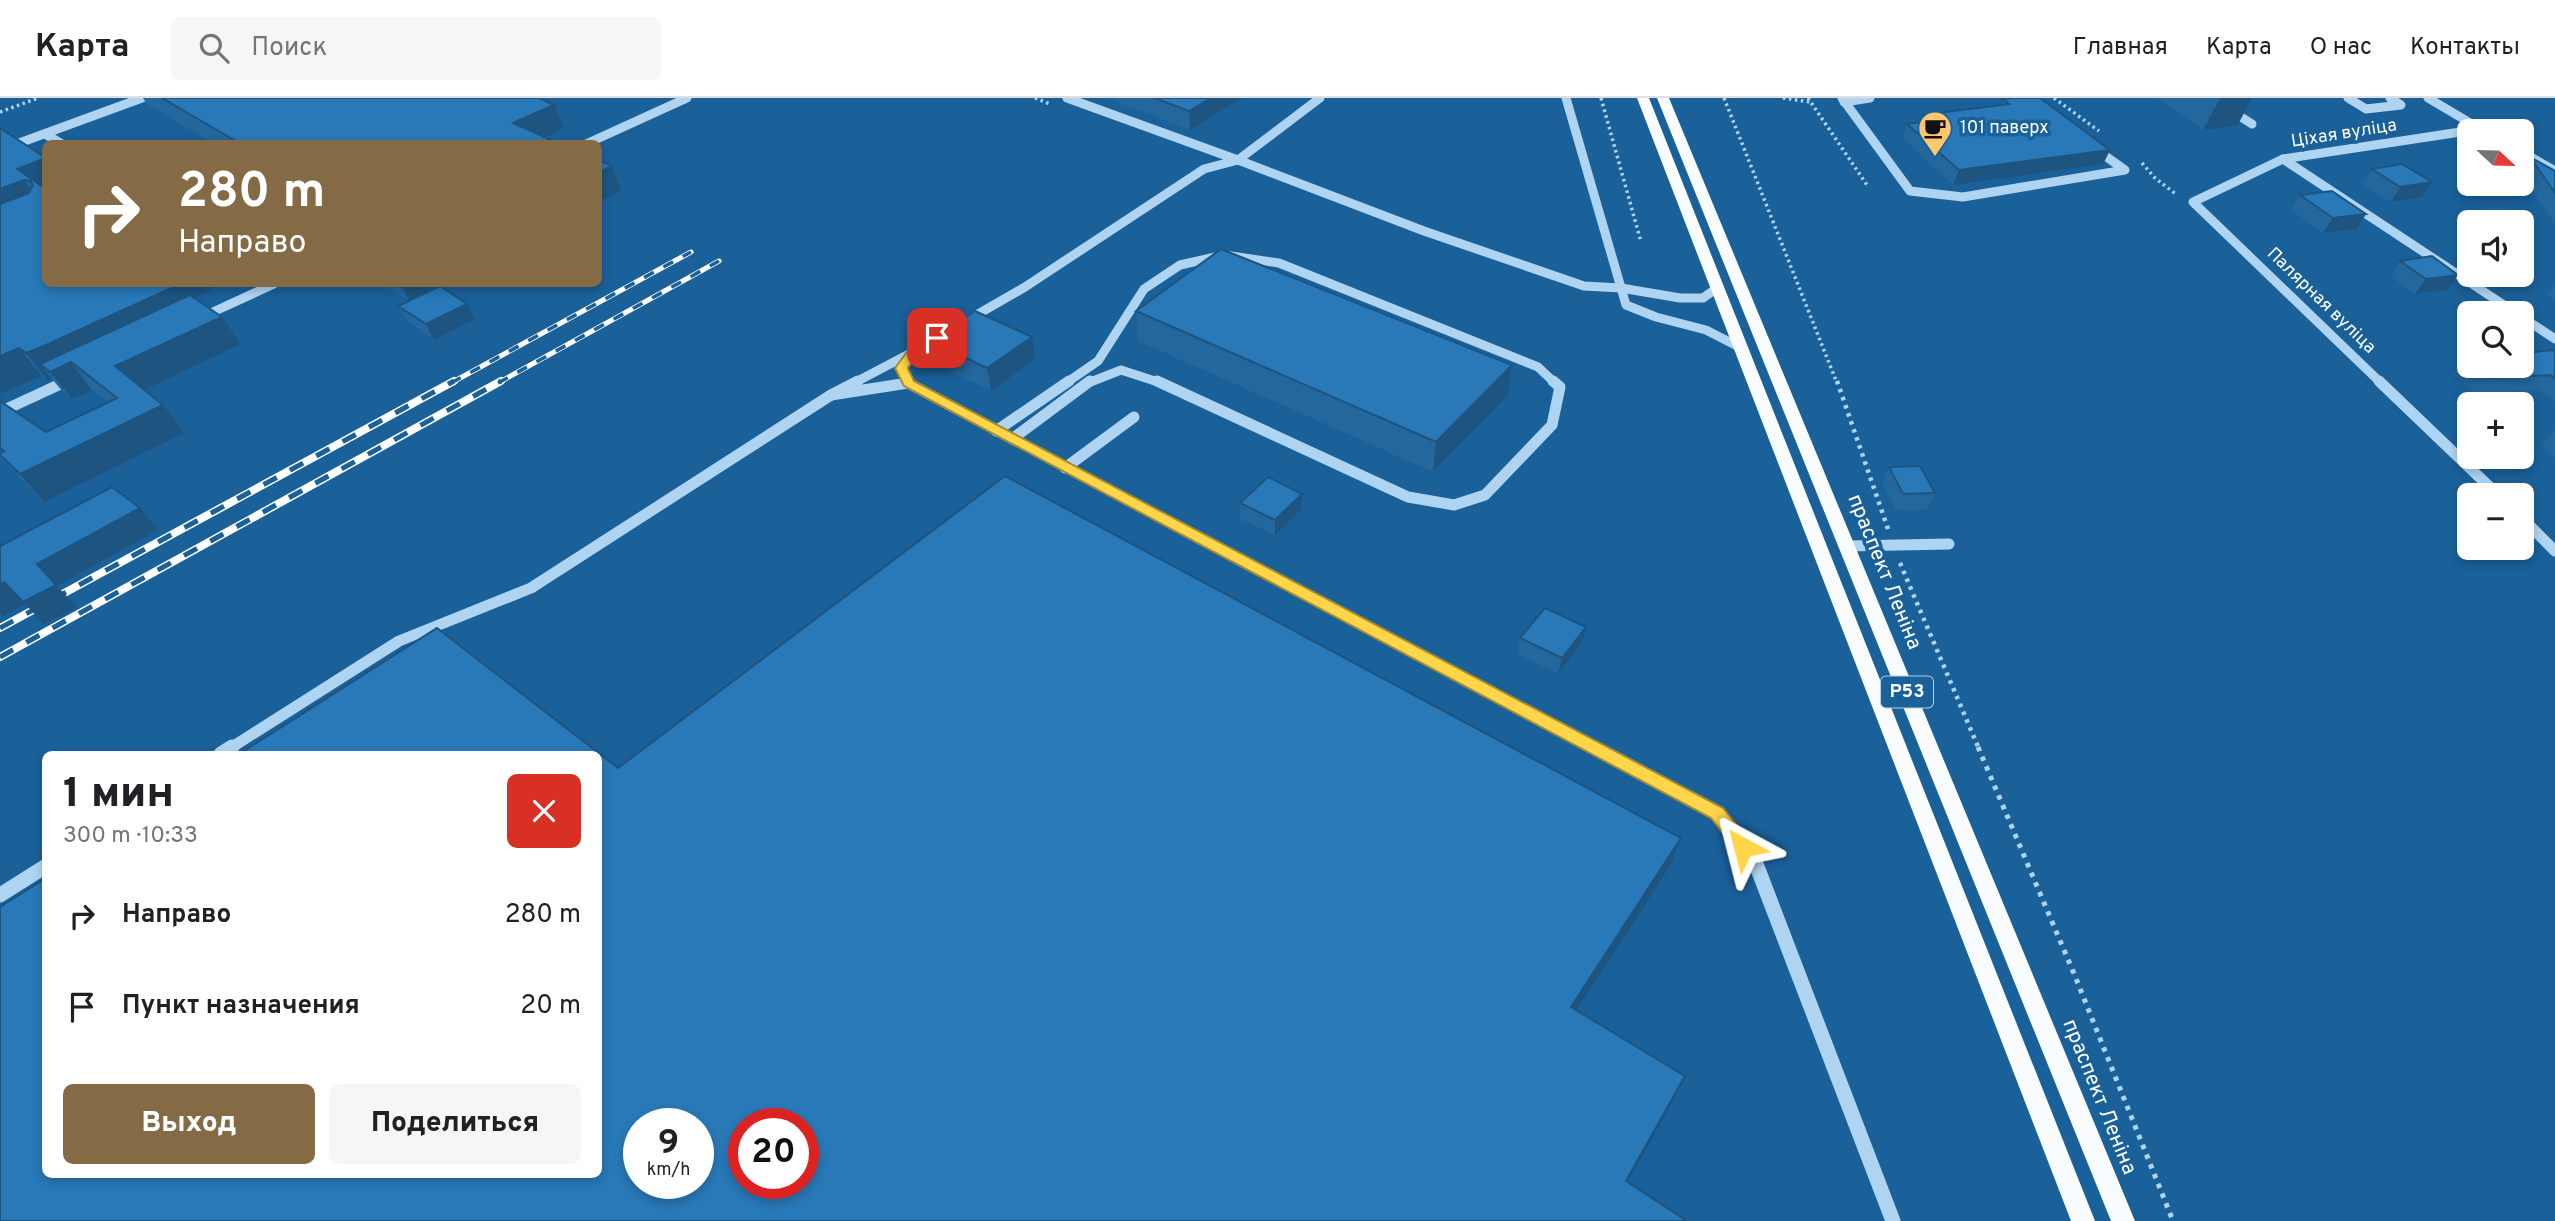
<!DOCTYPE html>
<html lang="ru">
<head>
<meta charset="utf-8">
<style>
	:root { --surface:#fff; --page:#f6f6f6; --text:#202124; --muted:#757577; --line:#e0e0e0; --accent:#846b46 }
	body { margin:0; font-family:Overpass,sans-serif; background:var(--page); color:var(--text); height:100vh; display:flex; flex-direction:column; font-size:26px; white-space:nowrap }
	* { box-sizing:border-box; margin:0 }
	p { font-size:23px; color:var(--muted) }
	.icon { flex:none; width:38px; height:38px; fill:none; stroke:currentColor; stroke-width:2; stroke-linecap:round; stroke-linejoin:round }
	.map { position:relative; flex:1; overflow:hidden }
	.panel { position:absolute; left:42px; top:653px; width:560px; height:427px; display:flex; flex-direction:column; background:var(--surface); border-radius:10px; box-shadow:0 4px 10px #0003 }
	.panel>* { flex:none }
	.hud { position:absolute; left:42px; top:42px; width:560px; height:147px; border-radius:10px; box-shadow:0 4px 10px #0003; background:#846b46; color:#fff; overflow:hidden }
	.needle { width:46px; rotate:112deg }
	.fabs { position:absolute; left:2457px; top:21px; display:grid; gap:14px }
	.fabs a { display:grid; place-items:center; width:77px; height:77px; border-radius:10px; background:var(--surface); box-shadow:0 4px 10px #0003; font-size:35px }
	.speed { position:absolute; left:623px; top:1010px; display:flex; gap:14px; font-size:35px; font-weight:700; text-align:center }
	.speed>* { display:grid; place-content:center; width:91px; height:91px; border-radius:50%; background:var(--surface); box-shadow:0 4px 10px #0003; line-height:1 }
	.speed small { font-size:18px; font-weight:400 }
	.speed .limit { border:10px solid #d22; background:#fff; color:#111 }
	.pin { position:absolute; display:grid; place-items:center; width:60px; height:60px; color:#fff; margin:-30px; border-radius:14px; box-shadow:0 4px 10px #0006 }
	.me { position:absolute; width:77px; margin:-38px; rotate:322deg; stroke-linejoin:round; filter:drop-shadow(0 0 5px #0008) }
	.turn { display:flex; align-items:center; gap:24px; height:147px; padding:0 21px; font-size:32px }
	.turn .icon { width:91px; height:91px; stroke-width:2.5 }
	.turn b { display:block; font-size:49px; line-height:60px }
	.round { display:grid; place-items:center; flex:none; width:74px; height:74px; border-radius:10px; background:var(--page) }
	.head { display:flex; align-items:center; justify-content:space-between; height:119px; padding:0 21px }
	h1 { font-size:42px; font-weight:800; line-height:52px }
	.button { display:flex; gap:14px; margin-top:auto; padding:14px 21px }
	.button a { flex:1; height:80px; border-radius:10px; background:var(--accent); color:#fff; font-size:28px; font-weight:800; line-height:80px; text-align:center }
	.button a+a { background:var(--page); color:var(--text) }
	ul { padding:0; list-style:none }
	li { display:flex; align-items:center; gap:21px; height:91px; padding:0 21px }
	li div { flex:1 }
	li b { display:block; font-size:26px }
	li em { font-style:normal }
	header { display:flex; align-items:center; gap:42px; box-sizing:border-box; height:98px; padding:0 35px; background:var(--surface); border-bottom:2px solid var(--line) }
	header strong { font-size:33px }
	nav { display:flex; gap:38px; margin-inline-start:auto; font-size:24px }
	.search { width:490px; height:63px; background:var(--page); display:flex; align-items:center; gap:18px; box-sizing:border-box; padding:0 24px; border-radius:10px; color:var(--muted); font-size:26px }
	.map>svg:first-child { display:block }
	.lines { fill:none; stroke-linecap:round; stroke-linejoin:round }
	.path-far2 { stroke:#afd4f1; stroke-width:3.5; stroke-dasharray:2.5 3.5; stroke-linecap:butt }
	.path-far1 { stroke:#afd4f1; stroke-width:4.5; stroke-dasharray:3.5 5; stroke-linecap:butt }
	.path { stroke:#afd4f1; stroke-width:5; stroke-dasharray:4.5 6; stroke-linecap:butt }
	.minor-far2 { stroke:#afd4f1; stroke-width:9 }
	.minor-far1 { stroke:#afd4f1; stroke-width:11 }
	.minor { stroke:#afd4f1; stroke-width:15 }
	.major { fill:#f9fcff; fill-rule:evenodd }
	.rail-far1-casing { stroke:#fff; stroke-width:5 }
	.rail-casing { stroke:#fff; stroke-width:8 }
	.rail-far1 { stroke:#1a6099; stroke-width:3.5; stroke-dasharray:11; stroke-linecap:butt }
	.rail { stroke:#1a6099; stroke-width:5; stroke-dasharray:15; stroke-linecap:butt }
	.wall { fill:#23679d }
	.shaded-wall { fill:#1d5480 }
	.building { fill:#2978b7; stroke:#1d5480; stroke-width:2; fill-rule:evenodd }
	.route { fill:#ffd54a; stroke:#a68a30; stroke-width:2 }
	.labels { text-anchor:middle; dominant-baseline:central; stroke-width:7; stroke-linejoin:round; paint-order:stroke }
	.far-poi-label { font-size:18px; fill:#fff; stroke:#1a6099; text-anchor:start }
	.far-street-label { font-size:18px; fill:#fff; stroke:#1a6099 }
	.shield { fill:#1a6099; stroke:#bacfe0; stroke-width:2 }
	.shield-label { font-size:19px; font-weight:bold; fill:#fff }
	.street-label { font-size:21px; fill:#fff; stroke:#1a6099 }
</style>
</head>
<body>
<header>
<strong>Карта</strong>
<div class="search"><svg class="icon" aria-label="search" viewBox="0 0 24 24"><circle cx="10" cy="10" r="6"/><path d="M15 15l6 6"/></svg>Поиск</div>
<nav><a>Главная</a><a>Карта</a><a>О нас</a><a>Контакты</a></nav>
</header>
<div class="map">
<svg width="2555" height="1123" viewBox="0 0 2555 1123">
	<rect width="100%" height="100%" fill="#1a6099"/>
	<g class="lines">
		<g class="path-far2">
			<polyline points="1035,0 1050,6"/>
			<polyline points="1601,0 1641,144"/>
			<polyline points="1724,0 1837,285"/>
			<polyline points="1783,0 1810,4"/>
			<polyline points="1808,0 1867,87"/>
			<polyline points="2054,0 2099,33"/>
			<polyline points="0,14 38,0"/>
			<polyline points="2142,65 2155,80 2177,97"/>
		</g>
		<g class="path-far1">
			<polyline points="1837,283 1888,431"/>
			<polyline points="1900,465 1979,651"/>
		</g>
		<polyline class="path" points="1978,649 2075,878 2173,1123"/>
		<g class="minor-far2">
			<polyline points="1067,0 1238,62 1320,0"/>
			<polyline points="1566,0 1626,207 1656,219 1706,232 1743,251"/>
			<polyline points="1842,0 1910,93 1963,99 2125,72 2094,50"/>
			<polyline points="2211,0 2252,26"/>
			<polyline points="2348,0 2366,11 2401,7 2390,0"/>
			<polyline points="2428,0 2482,32"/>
			<polyline points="1844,4 1870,0"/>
			<polyline points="2480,31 2283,61 2516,215"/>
			<polyline points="45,36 62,46"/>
			<polyline points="586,46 687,0"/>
			<polyline points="0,52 142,0"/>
			<polyline points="2522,54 2555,73"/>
			<polyline points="2283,61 2193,104 2381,285"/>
			<polyline points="202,219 274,186"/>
			<polyline points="2522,219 2555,241"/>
			<polyline points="966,223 1025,189 1204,71 1238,62 1424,133 1584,188 1621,190 1680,200 1703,200 1717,190"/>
			<polyline points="63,285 71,281"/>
			<polyline points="854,285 909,256"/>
			<polyline points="908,285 901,270 915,253 944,236"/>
			<polyline points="1066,285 1098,263 1144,191 1180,167 1224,157 1279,165 1538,269 1555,285"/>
			<polyline points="1088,285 1121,272 1161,285"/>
		</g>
		<g class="minor-far1">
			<polyline points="1157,283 1408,399 1454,407 1485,397 1552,327 1560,289 1553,283"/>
			<polyline points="2379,283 2498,397"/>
			<polyline points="831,297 908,285 1597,651"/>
			<polyline points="0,314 67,283"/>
			<polyline points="996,333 1069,283"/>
			<polyline points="1012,341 1090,283"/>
			<polyline points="1065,370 1134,319"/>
			<polyline points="2522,420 2555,453"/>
			<polyline points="1847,448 1949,446"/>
			<polyline points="229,651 399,543 531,490 831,297 858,283"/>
		</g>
		<g class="minor">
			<polyline points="1593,649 1717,715 1756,766 1893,1123"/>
			<polyline points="221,656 232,649"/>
			<polyline points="0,797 46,768"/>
		</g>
		<g class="major">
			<polygon points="1637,0 1649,0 2095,1123 2071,1123"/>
			<polygon points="1657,0 1669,0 2135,1123 2111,1123"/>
		</g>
		<g class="rail-far1-casing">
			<g id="rail-far1">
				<polyline points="451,285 691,154"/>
				<polyline points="498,285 719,163"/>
			</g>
		</g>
		<g class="rail-casing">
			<g id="rail">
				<polyline points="0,530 454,283"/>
				<polyline points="0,559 501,283"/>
			</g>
		</g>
		<use href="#rail-far1" class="rail-far1"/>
		<use href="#rail" class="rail"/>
	</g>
	<g class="wall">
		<polygon points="143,0 539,0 554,7 564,30 545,39 560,46 214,46 147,6"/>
		<polygon points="1111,0 1242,0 1190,32 1111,2"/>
		<polygon points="2158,0 2252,0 2237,28 2203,32"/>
		<polygon points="2003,1 2110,52 2103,66 1953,87 1902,40 1907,26 1919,24 1922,17 2001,7"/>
		<polygon points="0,30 46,60 46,186 206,186 211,192 194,200 240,246 144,292 184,335 44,404 23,384 8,367 0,361 0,303 46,334 109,305 92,292 72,301 63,294 52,281 48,283 42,278 0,296"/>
		<polygon points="2530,59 2555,73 2555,126 2522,78 2522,70"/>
		<polygon points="2372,71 2432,84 2422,99 2391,104 2363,86"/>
		<polygon points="2300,97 2366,116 2356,131 2323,135 2291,112"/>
		<polygon points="2400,163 2447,192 2415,196 2390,178"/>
		<polygon points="379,186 442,186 409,202"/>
		<polygon points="2555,186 2555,202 2547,197"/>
		<polygon points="398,208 475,221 434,242 407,223"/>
		<polygon points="1136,213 1512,267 1508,297 1433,374 1138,243"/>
		<polygon points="930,243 1035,261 991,293 935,266"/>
		<polygon points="2555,252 2555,304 2538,292 2475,296 2453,276 2465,260 2469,260 2469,268 2522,268"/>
		<polygon points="2555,332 2555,360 2542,347"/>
		<polygon points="1889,369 1935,395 1927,411 1896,412 1882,385"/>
		<polygon points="1302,396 1302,411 1275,437 1240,421 1240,405"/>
		<polygon points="1586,529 1582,544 1558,576 1517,556 1520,540"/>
	</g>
	<g class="shaded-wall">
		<polygon points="1211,0 1242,0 1190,32 1189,13"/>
		<polygon points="2220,0 2252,0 2237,28 2203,32"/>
		<polygon points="554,7 564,30 531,46 513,25"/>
		<polygon points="2110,52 2103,66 1953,87 1959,72"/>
		<polygon points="46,60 46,94 17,71"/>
		<polygon points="612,68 621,93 598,104 598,75"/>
		<polygon points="24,82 43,108 0,126 0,91"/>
		<polygon points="2432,84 2422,99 2391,104 2400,89"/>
		<polygon points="2366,116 2356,131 2323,135 2333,120"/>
		<polygon points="2458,177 2447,192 2415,196 2426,181"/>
		<polygon points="167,186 206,186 211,192 187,203 71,264 92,292 72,301 50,274 40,266 52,281 48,283 26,255"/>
		<polygon points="400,186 442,186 409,202"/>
		<polygon points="467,206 475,221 434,242 426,226"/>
		<polygon points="222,219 240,246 136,296 115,268"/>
		<polygon points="1032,239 1035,261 991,293 987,270"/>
		<polygon points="19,250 42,278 0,296 0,258"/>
		<polygon points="1512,267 1508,297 1433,374 1436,344"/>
		<polygon points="163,307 184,335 44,404 20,376"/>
		<polygon points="1302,396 1302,411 1275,437 1275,422"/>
		<polygon points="140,410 158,432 57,488 77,509 44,526 25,506 3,518 0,515 0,486"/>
		<polygon points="1586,529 1582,544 1558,576 1562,560"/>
		<polygon points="1681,740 1670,768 1562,935 1571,909"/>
		<polygon points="1685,978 1673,1003 1615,1106 1626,1083"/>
	</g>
	<g class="building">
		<polygon points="162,0 539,0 554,7 513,25 560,46 241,46"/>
		<polygon points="1154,0 1211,0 1189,13"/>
		<polygon points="2013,0 2040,0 2110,52 1959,72 1907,26 1929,23 1922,17 2009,6 2003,1"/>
		<polygon points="0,30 46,60 17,71 46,91 46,186 173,186 176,188 46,247 26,255 19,250 0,258 0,106 29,95 33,87 31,83 24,82 0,91"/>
		<polygon points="2530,59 2555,73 2555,95"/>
		<polygon points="598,62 612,68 598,75"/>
		<polygon points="2402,66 2432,84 2400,89 2372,71"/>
		<polygon points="2332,93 2366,116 2333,120 2300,97"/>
		<polygon points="1221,151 1512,267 1436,344 1136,213"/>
		<polygon points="2432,158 2458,177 2426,181 2400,163"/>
		<polygon points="440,188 467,206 426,226 398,208"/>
		<polygon points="190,197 222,219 115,268 163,307 20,376 0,357 0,355 4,353 0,350 0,303 46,334 117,300 71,264 50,274 40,266"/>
		<polygon points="975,213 1032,239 987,270 930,243"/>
		<polygon points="2555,252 2555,280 2550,277 2487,280 2473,268 2522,268 2522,255"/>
		<polygon points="1920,368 1935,395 1903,396 1889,369"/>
		<path d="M1005,378l676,362 -110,169 114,69 -59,105 61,40h-1687v-314l46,-29v296h552v-420h-359l198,-126 181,140zM639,1026h59v59h-59zM744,1026h59v59h-59z"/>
		<polygon points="1268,379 1302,396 1275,422 1240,405"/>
		<polygon points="112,389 140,410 37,466 56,487 23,504 4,484 0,486 0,448"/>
		<polygon points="1545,510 1586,529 1562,560 1520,540"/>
	</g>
	<polygon class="route" points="937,236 943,240 941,242 919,255 908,270 914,283 1723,710 1750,744 1752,749 1750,754 1743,757 1737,754 1711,720 904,288 895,270 910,250"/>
	<defs>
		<g id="cafe-pin" transform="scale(1.75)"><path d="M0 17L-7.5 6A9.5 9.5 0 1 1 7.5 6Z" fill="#ffc56f" stroke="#1a6099"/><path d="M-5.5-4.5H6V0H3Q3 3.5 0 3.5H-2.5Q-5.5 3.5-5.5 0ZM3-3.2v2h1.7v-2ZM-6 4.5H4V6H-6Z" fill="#111"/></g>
	</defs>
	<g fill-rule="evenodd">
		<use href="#cafe-pin" x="1935" y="30"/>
	</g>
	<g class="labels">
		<g class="far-poi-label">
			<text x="1960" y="30">101 паверх</text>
		</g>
		<g class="far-street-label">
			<text transform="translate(2344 36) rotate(-9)">Ціхая вуліца</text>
			<text transform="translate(2321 203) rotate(44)">Палярная вуліца</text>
		</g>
		<rect class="shield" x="1881" y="578.5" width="52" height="31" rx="5"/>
		<g class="shield-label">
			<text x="1907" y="594">Р53</text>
		</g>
		<g class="street-label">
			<text transform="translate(1884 474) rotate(68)">праспект Леніна</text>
			<text transform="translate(2099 999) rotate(68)">праспект Леніна</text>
		</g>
	</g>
</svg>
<div class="fabs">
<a><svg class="needle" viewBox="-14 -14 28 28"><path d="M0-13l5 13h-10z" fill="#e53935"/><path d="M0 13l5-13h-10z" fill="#757577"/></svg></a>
<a><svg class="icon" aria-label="sound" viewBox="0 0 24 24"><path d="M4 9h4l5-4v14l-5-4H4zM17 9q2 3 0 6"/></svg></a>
<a><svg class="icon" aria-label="search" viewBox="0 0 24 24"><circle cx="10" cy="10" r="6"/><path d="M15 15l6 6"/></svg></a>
<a>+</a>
<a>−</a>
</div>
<div class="speed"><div>9<small>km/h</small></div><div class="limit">20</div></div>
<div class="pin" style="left:937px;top:240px;background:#d93025"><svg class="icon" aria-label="arrive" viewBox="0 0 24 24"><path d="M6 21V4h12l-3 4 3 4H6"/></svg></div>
<svg class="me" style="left:1743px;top:749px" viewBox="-20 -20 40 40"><path d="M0-17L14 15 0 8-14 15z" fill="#ffd54a" stroke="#fff" stroke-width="4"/></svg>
<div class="hud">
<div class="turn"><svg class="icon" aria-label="right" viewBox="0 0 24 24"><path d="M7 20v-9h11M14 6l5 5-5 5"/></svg><div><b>280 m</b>Направо</div></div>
</div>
<section class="panel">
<div class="head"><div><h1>1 мин</h1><p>300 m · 10:33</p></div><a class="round" style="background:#d93025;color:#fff"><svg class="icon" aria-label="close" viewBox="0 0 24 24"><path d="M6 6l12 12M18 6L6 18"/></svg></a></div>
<ul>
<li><svg class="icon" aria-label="right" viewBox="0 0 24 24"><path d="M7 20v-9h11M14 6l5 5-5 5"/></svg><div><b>Направо</b></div><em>280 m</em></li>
<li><svg class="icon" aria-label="arrive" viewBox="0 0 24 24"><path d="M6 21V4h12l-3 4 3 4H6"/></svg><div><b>Пункт назначения</b></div><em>20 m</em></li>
</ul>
<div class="button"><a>Выход</a><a>Поделиться</a></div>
</section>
</div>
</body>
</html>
